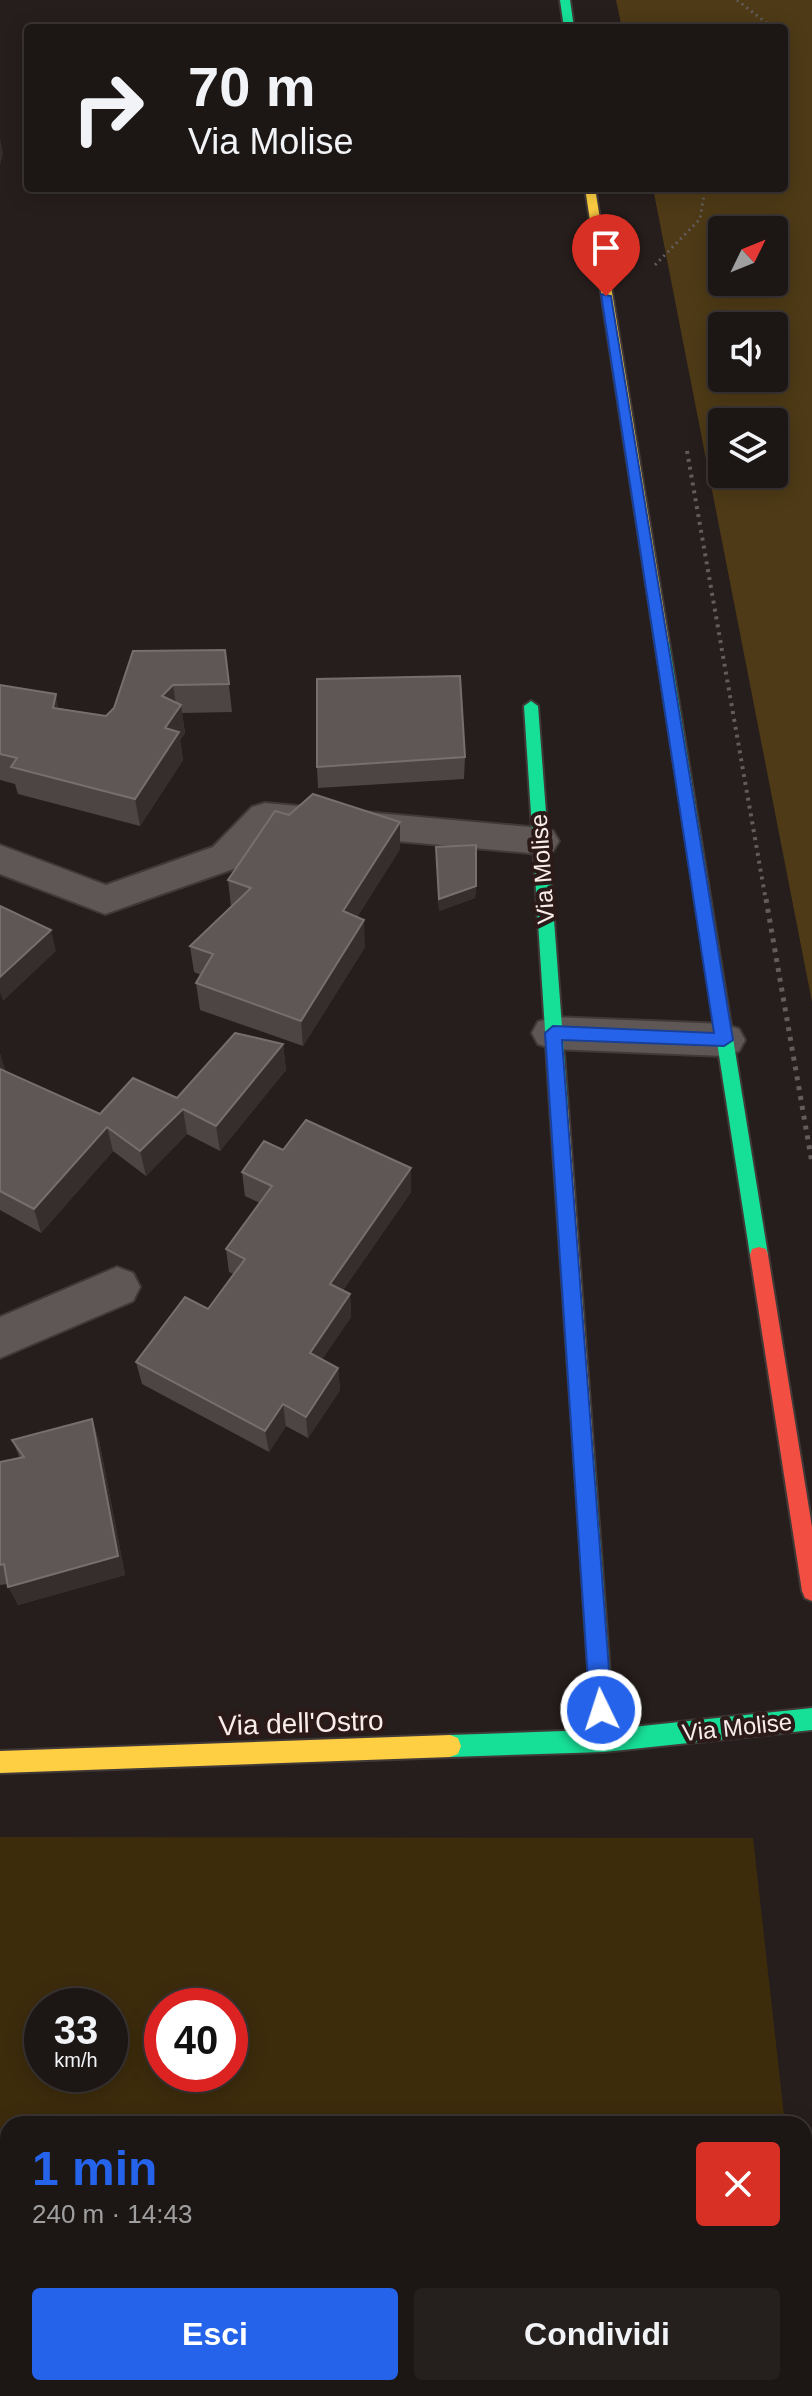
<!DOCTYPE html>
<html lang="it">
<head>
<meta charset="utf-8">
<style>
	:root { --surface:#1c1615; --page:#251f1e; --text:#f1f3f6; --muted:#a09fa0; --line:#3a3534; --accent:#2563eb }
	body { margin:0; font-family:Helvetica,sans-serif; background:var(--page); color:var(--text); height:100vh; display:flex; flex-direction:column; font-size:30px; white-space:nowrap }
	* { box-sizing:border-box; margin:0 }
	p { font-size:26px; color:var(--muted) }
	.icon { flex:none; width:44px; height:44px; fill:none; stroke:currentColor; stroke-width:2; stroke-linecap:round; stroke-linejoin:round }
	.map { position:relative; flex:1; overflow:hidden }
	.drawer { position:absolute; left:0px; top:2116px; width:812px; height:280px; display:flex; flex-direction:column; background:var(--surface); border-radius:24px 24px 0 0; box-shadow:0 4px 20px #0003,0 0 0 2px var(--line) }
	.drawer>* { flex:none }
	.guide { position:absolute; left:24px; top:24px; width:764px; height:168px; border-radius:8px; box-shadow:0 4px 20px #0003,0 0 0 2px var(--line); background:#1c1615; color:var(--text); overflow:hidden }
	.needle { width:52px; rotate:47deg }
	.tools { position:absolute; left:708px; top:216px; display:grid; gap:16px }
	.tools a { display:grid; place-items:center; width:80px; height:80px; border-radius:8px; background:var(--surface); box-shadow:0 4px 20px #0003,0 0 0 2px var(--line); font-size:40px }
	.speed { position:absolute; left:24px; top:1988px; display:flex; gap:16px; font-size:40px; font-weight:700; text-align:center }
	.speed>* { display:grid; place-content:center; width:104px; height:104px; border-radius:50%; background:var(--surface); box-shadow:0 4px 20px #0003,0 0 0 2px var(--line); line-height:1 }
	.speed small { font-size:20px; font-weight:400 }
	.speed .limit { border:12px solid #d22; background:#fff; color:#111 }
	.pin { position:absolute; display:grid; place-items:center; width:68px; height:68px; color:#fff; margin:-82px -34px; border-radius:50% 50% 50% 0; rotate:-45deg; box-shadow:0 0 8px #0007 }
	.pin .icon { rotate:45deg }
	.me { position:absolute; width:88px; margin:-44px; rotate:356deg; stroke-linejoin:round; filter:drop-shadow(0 0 6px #0008) }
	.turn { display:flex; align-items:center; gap:28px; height:168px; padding:0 32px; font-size:36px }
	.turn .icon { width:104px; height:104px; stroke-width:2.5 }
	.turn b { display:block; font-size:56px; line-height:68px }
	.round { display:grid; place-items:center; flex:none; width:84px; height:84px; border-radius:8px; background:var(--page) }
	.head { display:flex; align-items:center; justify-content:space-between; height:136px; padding:0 32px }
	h1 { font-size:48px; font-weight:700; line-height:60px; color:var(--accent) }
	.cta { display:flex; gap:16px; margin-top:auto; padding:16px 32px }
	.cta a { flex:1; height:92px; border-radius:8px; background:var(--accent); color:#fff; font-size:32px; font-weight:700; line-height:92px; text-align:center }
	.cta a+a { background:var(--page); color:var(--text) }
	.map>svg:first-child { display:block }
	.green { fill:#3d2c0c; fill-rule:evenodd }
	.forest { fill:#4e3a16; fill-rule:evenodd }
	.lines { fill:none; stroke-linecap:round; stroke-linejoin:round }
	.street-casing { stroke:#403938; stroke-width:4 }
	.fast-casing { stroke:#403938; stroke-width:4 }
	.slow-casing { stroke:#403938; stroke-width:4 }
	.jam-casing { stroke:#403938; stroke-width:4 }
	.path-far2 { stroke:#625c5b; stroke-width:3; stroke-dasharray:2 4; stroke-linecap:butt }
	.path-far1 { stroke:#625c5b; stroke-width:4; stroke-dasharray:3 5; stroke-linecap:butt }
	.path { stroke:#625c5b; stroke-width:5; stroke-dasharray:4 6; stroke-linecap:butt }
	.street { fill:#5e5756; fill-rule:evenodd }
	.fast { fill:#16e098; fill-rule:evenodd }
	.slow { fill:#ffcf43; fill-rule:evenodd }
	.jam { fill:#f24e42; fill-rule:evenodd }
	.wall { fill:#4d4544 }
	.shaded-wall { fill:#362e2c }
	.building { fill:#5f5755; stroke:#786e6d; stroke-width:2 }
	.route { fill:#2563eb; stroke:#184099; stroke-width:2 }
	.labels { text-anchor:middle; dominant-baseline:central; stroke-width:8; stroke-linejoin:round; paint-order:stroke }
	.street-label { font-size:24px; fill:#f9edea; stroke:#2b1a17 }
	.near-street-label { font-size:28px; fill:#f9edea; stroke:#2b1a17 }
</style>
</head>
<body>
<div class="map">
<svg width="812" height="2396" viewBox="0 0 812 2396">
	<rect width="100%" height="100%" fill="#261e1c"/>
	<path class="green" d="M0,1837l753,1 32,286h-777v264h796v-87l8,95h-812zM42,2006h68v68h-68zM162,2006h68v68h-68z"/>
	<path class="forest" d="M616,0h196v1002l-159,-814h131v-160h-162zM722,230h52v52h-52zM722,326h52v52h-52zM722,422h52v52h-52z"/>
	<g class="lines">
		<g class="street-casing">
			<g id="street">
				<polygon points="265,803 540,828 553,831 559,841 553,851 540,854 274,830 239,867 105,914 0,874 0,845 106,885 213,847 252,807"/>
				<polygon points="553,1017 724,1024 739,1029 745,1040 739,1051 724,1056 553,1049 538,1044 532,1033 538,1022"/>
				<polygon points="117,1267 133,1273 140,1287 133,1301 0,1358 0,1317"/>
			</g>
		</g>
		<g class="fast-casing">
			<g id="fast">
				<polygon points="560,0 570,0 574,28 564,28"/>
				<polygon points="662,637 669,642 768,1255 766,1261 759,1263 752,1261 750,1255 655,642"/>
				<polygon points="531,701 538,706 568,1107 559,1114 550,1107 524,706"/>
				<polygon points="584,1448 591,1451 594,1457 614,1729 812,1708 812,1730 604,1752 450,1757 442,1754 439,1746 442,1738 450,1735 592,1730 574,1457 577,1451"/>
			</g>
		</g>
		<g class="slow-casing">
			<g id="slow">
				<polygon points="585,188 595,188 669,642 662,647 655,642"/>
				<polygon points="559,1100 568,1107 594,1457 591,1463 584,1466 577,1463 574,1457 550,1107"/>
				<polygon points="450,1735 458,1738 461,1746 458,1754 450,1757 0,1773 0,1751"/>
			</g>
		</g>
		<g class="jam-casing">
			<polygon id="jam" points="759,1247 766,1249 768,1255 812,1527 812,1601 805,1598 802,1591 750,1255 752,1249"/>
		</g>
		<g class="path-far2">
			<polyline points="737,0 773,28"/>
			<polyline points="655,265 700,219 705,188"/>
		</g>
		<polyline class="path-far1" points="687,451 766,901"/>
		<polyline class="path" points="766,899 812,1163"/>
		<use href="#street" class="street"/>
		<use href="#fast" class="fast"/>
		<use href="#slow" class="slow"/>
		<use href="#jam" class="jam"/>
	</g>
	<g class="wall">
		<polygon points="225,650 232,712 182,713 185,733 180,740 183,760 140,826 18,794 15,784 0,780 0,685 59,708 106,716"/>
		<polygon points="465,757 464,779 318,788 317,767"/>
		<polygon points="400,822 400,849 357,917 365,947 303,1046 200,1010 196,983 201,975 194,972 190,946 231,906 228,880"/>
		<polygon points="436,847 476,886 475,898 439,911"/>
		<polygon points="283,1044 286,1070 220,1151 187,1134 146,1176 113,1151 41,1233 0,1210 0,1054 5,1071 100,1114 177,1098"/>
		<polygon points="283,1150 411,1168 411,1192 343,1290 350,1294 351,1317 322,1359 338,1368 340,1390 308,1438 286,1426 269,1452 142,1384 136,1362 208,1309 234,1274 229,1272 226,1249 260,1203 245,1196 242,1172"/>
		<polygon points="92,1419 99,1440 125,1575 18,1605 8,1584 0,1585 0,1462 20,1458 12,1440"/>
	</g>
	<g class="shaded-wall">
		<polygon points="0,138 3,154 0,165"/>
		<polygon points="173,685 177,711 181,705 185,733 180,740 183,760 140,826 135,799 162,696"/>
		<polygon points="56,694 61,722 53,708"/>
		<polygon points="400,822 400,849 344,937 343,911"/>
		<polygon points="476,886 475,898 439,911 439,899"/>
		<polygon points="364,920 365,947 303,1046 301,1021"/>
		<polygon points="51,930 56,951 3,1001 0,992 0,977"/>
		<polygon points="283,1044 286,1070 220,1151 216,1126"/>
		<polygon points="0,1054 7,1075 0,1083"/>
		<polygon points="183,1109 187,1134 146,1176 140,1151"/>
		<polygon points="107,1127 113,1151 41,1233 34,1209"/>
		<polygon points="411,1168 411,1192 331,1307 330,1284"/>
		<polygon points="350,1294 351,1317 312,1375 310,1353"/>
		<polygon points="338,1368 340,1390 308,1438 306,1417"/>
		<polygon points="283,1404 286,1426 269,1452 265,1431"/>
		<polygon points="92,1419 99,1440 125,1575 18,1605 8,1587"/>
	</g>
	<g class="building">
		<polygon points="225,650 229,684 173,685 162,696 181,705 165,728 179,732 135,799 11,767 17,758 0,754 0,685 56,694 53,708 106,716 114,708 133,651"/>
		<polygon points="460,676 465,757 317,767 317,679"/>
		<polygon points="313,794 400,822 343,911 364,920 301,1021 196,983 213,954 190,946 251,888 228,880 275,811 289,815"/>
		<polygon points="476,845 476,886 439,899 436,847"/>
		<polygon points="0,906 51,930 0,977"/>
		<polygon points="235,1033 283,1044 216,1126 183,1109 140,1151 107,1127 34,1209 0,1191 0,1069 100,1114 133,1078 177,1098"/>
		<polygon points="306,1120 411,1168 330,1284 350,1294 310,1353 338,1368 306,1417 283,1404 265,1431 136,1362 185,1297 208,1309 245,1259 226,1249 272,1186 242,1172 264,1141 283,1150"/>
		<polygon points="92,1419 118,1556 8,1587 4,1564 0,1565 0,1462 24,1457 12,1440"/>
	</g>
	<polygon class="route" points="601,294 611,296 733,1040 724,1046 562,1040 612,1710 609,1718 601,1721 594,1718 590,1710 545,1033 553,1026 714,1033"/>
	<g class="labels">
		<g class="street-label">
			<text transform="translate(542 869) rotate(-94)">Via Molise</text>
			<text transform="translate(737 1727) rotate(-6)">Via Molise</text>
		</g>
		<g class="near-street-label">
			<text transform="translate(301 1723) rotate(-2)">Via dell'Ostro</text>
		</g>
	</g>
</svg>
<div class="tools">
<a><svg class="needle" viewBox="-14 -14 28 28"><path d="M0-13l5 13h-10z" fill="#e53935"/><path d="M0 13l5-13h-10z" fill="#a09fa0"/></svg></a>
<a><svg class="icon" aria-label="sound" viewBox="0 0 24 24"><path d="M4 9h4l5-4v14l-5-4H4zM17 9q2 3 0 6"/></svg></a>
<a><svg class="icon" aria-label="layers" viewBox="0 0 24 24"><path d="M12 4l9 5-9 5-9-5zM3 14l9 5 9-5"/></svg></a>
</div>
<div class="speed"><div>33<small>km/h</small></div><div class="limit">40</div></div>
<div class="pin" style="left:606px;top:296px;background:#d93025"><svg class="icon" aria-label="arrive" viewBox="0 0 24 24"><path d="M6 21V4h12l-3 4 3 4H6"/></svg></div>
<svg class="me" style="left:601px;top:1710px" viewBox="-20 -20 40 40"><circle r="17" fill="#2563eb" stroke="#fff" stroke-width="3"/><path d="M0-11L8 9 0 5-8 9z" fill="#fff"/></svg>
<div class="guide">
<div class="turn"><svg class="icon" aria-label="right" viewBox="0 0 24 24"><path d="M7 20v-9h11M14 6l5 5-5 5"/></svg><div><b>70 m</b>Via Molise</div></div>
</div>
<section class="drawer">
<div class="head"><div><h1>1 min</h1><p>240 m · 14:43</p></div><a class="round" style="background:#d93025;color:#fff"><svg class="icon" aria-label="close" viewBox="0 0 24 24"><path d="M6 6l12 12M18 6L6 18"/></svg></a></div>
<div class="cta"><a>Esci</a><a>Condividi</a></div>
</section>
</div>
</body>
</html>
